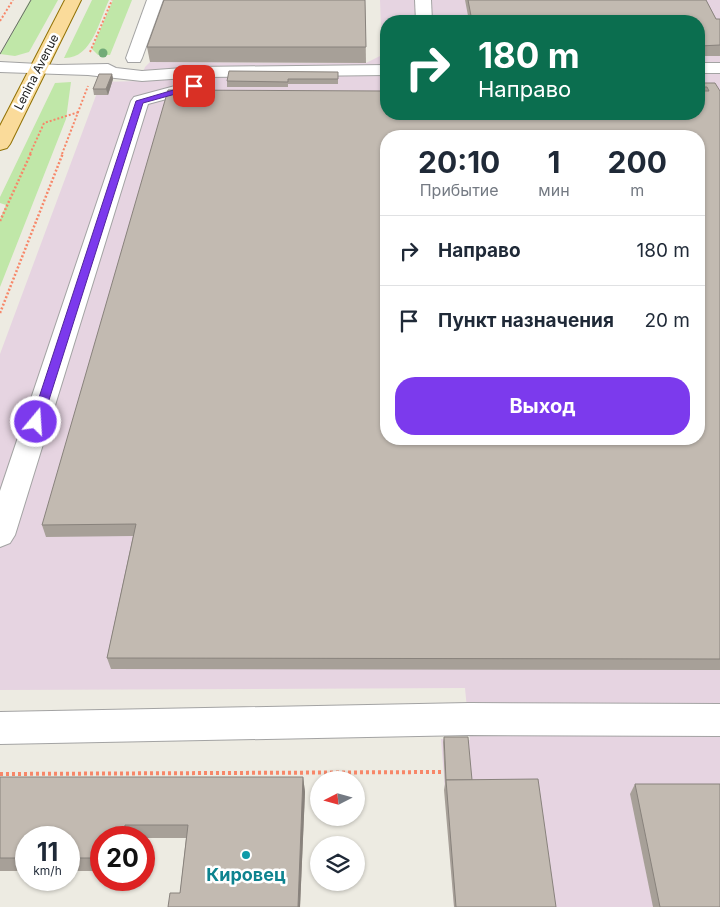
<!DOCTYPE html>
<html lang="ru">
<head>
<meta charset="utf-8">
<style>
	:root { --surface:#fff; --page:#f6f6f7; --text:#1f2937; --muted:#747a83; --line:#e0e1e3; --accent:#7c3aed }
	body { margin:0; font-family:Inter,sans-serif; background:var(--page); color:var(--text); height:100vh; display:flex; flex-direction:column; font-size:19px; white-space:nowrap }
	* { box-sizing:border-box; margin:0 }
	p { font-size:16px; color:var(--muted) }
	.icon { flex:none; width:28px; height:28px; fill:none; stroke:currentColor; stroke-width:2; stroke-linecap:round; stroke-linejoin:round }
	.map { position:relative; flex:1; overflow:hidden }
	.drawer { position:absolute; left:380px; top:130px; width:325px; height:315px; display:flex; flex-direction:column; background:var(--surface); border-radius:20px; box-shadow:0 1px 4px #0004 }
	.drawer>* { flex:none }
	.top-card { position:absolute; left:380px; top:15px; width:325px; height:105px; border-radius:20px; box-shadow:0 1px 4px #0004; background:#0b6e4f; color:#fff; overflow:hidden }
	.needle { width:32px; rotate:264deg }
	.fabs { position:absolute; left:310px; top:771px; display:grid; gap:10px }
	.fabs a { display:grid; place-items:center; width:55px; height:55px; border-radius:50%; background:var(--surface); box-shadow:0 1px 4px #0004; font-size:25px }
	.speed { position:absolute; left:15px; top:826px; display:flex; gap:10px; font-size:25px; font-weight:700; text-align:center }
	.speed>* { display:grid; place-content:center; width:65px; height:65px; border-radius:50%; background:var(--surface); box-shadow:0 1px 4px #0004; line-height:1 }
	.speed small { font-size:12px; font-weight:400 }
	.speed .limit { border:8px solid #d22; background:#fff; color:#111 }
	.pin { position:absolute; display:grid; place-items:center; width:42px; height:42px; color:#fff; margin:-21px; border-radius:10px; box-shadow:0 2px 8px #0006 }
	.me { position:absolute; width:55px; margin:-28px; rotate:18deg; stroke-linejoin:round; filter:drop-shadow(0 0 4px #0008) }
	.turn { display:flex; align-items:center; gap:18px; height:105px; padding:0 15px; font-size:22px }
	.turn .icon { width:65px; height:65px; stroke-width:2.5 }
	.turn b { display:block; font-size:35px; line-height:42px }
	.eta { display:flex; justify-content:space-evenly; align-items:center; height:85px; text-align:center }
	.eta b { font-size:30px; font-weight:700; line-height:35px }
	.primary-button { display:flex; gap:10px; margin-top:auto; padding:10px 15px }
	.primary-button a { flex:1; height:58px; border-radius:20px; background:var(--accent); color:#fff; font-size:20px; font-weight:700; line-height:58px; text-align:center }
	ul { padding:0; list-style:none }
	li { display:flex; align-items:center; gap:15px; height:70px; padding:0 15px; border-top:1px solid var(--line) }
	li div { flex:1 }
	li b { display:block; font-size:19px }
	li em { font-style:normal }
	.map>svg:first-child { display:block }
	.industrial { fill:#e6d4e1; fill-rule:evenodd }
	.grass { fill:#c0e7a8 }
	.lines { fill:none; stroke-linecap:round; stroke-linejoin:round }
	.minor-casing { stroke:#a3a3a3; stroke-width:2 }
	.major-casing { stroke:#917103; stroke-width:2 }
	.path-far2 { stroke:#f78769; stroke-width:2; stroke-dasharray:2 2; stroke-linecap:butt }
	.path-far1 { stroke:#f78769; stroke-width:2.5; stroke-dasharray:2 2; stroke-linecap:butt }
	.path { stroke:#f78769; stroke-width:4; stroke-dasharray:3 3; stroke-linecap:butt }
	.minor { fill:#fff; fill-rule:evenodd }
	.major { fill:#fadb9a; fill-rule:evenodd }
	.tram { stroke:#6a6a6a; stroke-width:1 }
	.tree { fill:#72ab78 }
	.wall { fill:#a7a098 }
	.shaded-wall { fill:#88827c }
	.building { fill:#c2bab1; stroke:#88827c; fill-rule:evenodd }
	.route { fill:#7c3aed; stroke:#51269a }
	.culture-dot { fill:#0f9aa8; stroke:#fff; stroke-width:2 }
	.labels { text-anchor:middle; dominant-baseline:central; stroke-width:5; stroke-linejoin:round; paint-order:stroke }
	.far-street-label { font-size:12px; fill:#1c1c1c; stroke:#fff }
	.near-culture-label { font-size:18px; font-weight:bold; fill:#0d838f; stroke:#fff }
</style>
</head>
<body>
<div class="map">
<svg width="720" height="907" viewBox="0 0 720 907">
	<rect width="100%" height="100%" fill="#edebe2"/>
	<path class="industrial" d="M380,0h340v907h-266l-13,-168 29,1 -5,-52 -465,2v-336l101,-272 39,-1 5,-14 5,-5 216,1 16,-8zM386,21h313v93h-313zM386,136h313v303h-313z"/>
	<g class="grass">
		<polygon points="30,0 58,0 29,52 15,56 0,54"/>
		<path d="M92,0h17c-10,21 -17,59 -45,58z"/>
		<polygon points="113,0 132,0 110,55 98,55 92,49"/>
		<polygon points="71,82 66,119 0,287 0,219 6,205 0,203 0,197 55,83"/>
	</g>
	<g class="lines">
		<g class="minor-casing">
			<g id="minor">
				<polygon points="147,0 163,0 142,58 140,62 128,62 126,58"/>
				<polygon points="415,0 431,0 432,21 416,21"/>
				<polygon points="0,62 58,65 108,64 116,68 142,71 196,67 386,65 386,75 204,77 200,90 148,104 15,535 10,543 0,547 0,491 131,101 134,97 186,83 186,78 142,81 88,75 0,72"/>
				<rect x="699" y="63" width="21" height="10"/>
				<polygon points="469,703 720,704 720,736 469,735 0,744 0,712"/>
			</g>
		</g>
		<g class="major-casing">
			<polygon id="major" points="65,0 81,0 10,144 7,148 0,150 0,126"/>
		</g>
		<g class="path-far2">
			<polyline points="0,21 13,0"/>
			<polyline points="90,52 112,0"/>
			<polyline points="30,154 44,123 79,112"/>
			<polyline points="62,154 88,86"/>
		</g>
		<g class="path-far1">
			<polyline points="0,221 31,153"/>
			<polyline points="0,313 63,153"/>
		</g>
		<polyline class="path" points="0,774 441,772"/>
		<use href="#minor" class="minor"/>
		<use href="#major" class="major"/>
		<polyline class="tram" points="0,54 31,0"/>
	</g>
	<circle class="tree" cx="103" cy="53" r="4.5"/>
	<g class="wall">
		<polygon points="365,0 366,63 150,62 147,47"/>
		<polygon points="465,0 706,0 716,19 720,19 720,56 699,56 699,21 469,21"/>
		<polygon points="338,72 338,84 288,84 288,87 227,87 227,81"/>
		<polygon points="112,74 113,79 108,95 94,95 93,89"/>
		<polygon points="699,83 720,91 720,670 111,669 107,658 133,536 46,537 42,525 699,114"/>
		<polygon points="444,737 472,780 556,907 454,907 444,790 445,784 443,742"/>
		<polygon points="0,777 303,777 305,792 300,907 168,907 180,893 186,838 101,838 101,871 69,871 69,838 26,838 26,871 0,871"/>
		<polygon points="635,784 720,907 653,907 630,794"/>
	</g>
	<g class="shaded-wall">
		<polygon points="112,74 113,79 108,95 106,89"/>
		<polygon points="303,777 305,792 300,907 298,907"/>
		<polygon points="125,825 131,838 123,838"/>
	</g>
	<g class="building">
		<polygon points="164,0 365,0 366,47 147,47"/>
		<polygon points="468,0 706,0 716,19 720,19 720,45 699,46 699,21 472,21"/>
		<polygon points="229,71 338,72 338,79 288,79 288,82 227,81"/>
		<polygon points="99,74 112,74 106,89 93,89"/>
		<path d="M699,83h16l5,8v568l-613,-1 29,-134 -94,1 126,-435 218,1v23h313v-23h10l-2,-4h-8zM386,136h313v303h-313z"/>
		<polygon points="444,737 468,737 472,780 446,780"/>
		<polygon points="0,777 303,777 298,907 168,907 170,893 180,893 188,825 125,825 123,838 101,838 101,858 69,858 69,838 26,838 26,858 0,858"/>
		<polygon points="538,779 556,907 456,907 446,780"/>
		<polygon points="635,784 720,784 720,907 660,907"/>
	</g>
	<polygon class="route" points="194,84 198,86 197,88 143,103 42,422 40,425 32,425 31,422 136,101"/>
	<circle class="culture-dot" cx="246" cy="855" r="5"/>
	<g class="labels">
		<g class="far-street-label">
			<text transform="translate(36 72) rotate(-63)">Lenina Avenue</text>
		</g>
		<g class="near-culture-label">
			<text x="246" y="874">Кировец</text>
		</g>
	</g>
</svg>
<div class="fabs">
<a><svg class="needle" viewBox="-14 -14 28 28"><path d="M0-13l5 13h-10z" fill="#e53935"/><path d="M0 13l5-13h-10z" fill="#747a83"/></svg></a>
<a><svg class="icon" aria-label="layers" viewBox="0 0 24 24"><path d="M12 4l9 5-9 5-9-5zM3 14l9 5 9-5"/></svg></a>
</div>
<div class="speed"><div>11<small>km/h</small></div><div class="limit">20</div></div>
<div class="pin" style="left:194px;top:86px;background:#d93025"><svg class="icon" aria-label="arrive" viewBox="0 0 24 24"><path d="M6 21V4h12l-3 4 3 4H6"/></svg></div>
<svg class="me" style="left:36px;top:422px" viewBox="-20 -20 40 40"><circle r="17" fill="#7c3aed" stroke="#fff" stroke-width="3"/><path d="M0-11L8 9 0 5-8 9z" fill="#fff"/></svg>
<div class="top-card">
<div class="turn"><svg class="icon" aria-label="right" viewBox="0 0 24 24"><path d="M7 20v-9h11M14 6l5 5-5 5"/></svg><div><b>180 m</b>Направо</div></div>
</div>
<section class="drawer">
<div class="eta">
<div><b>20:10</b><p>Прибытие</p></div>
<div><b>1</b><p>мин</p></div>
<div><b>200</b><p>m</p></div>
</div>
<ul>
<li><svg class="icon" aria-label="right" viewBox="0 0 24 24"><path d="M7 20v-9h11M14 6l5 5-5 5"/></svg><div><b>Направо</b></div><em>180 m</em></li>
<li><svg class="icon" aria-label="arrive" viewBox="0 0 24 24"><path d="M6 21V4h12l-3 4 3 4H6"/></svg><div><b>Пункт назначения</b></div><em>20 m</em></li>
</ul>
<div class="primary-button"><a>Выход</a></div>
</section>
</div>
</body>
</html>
